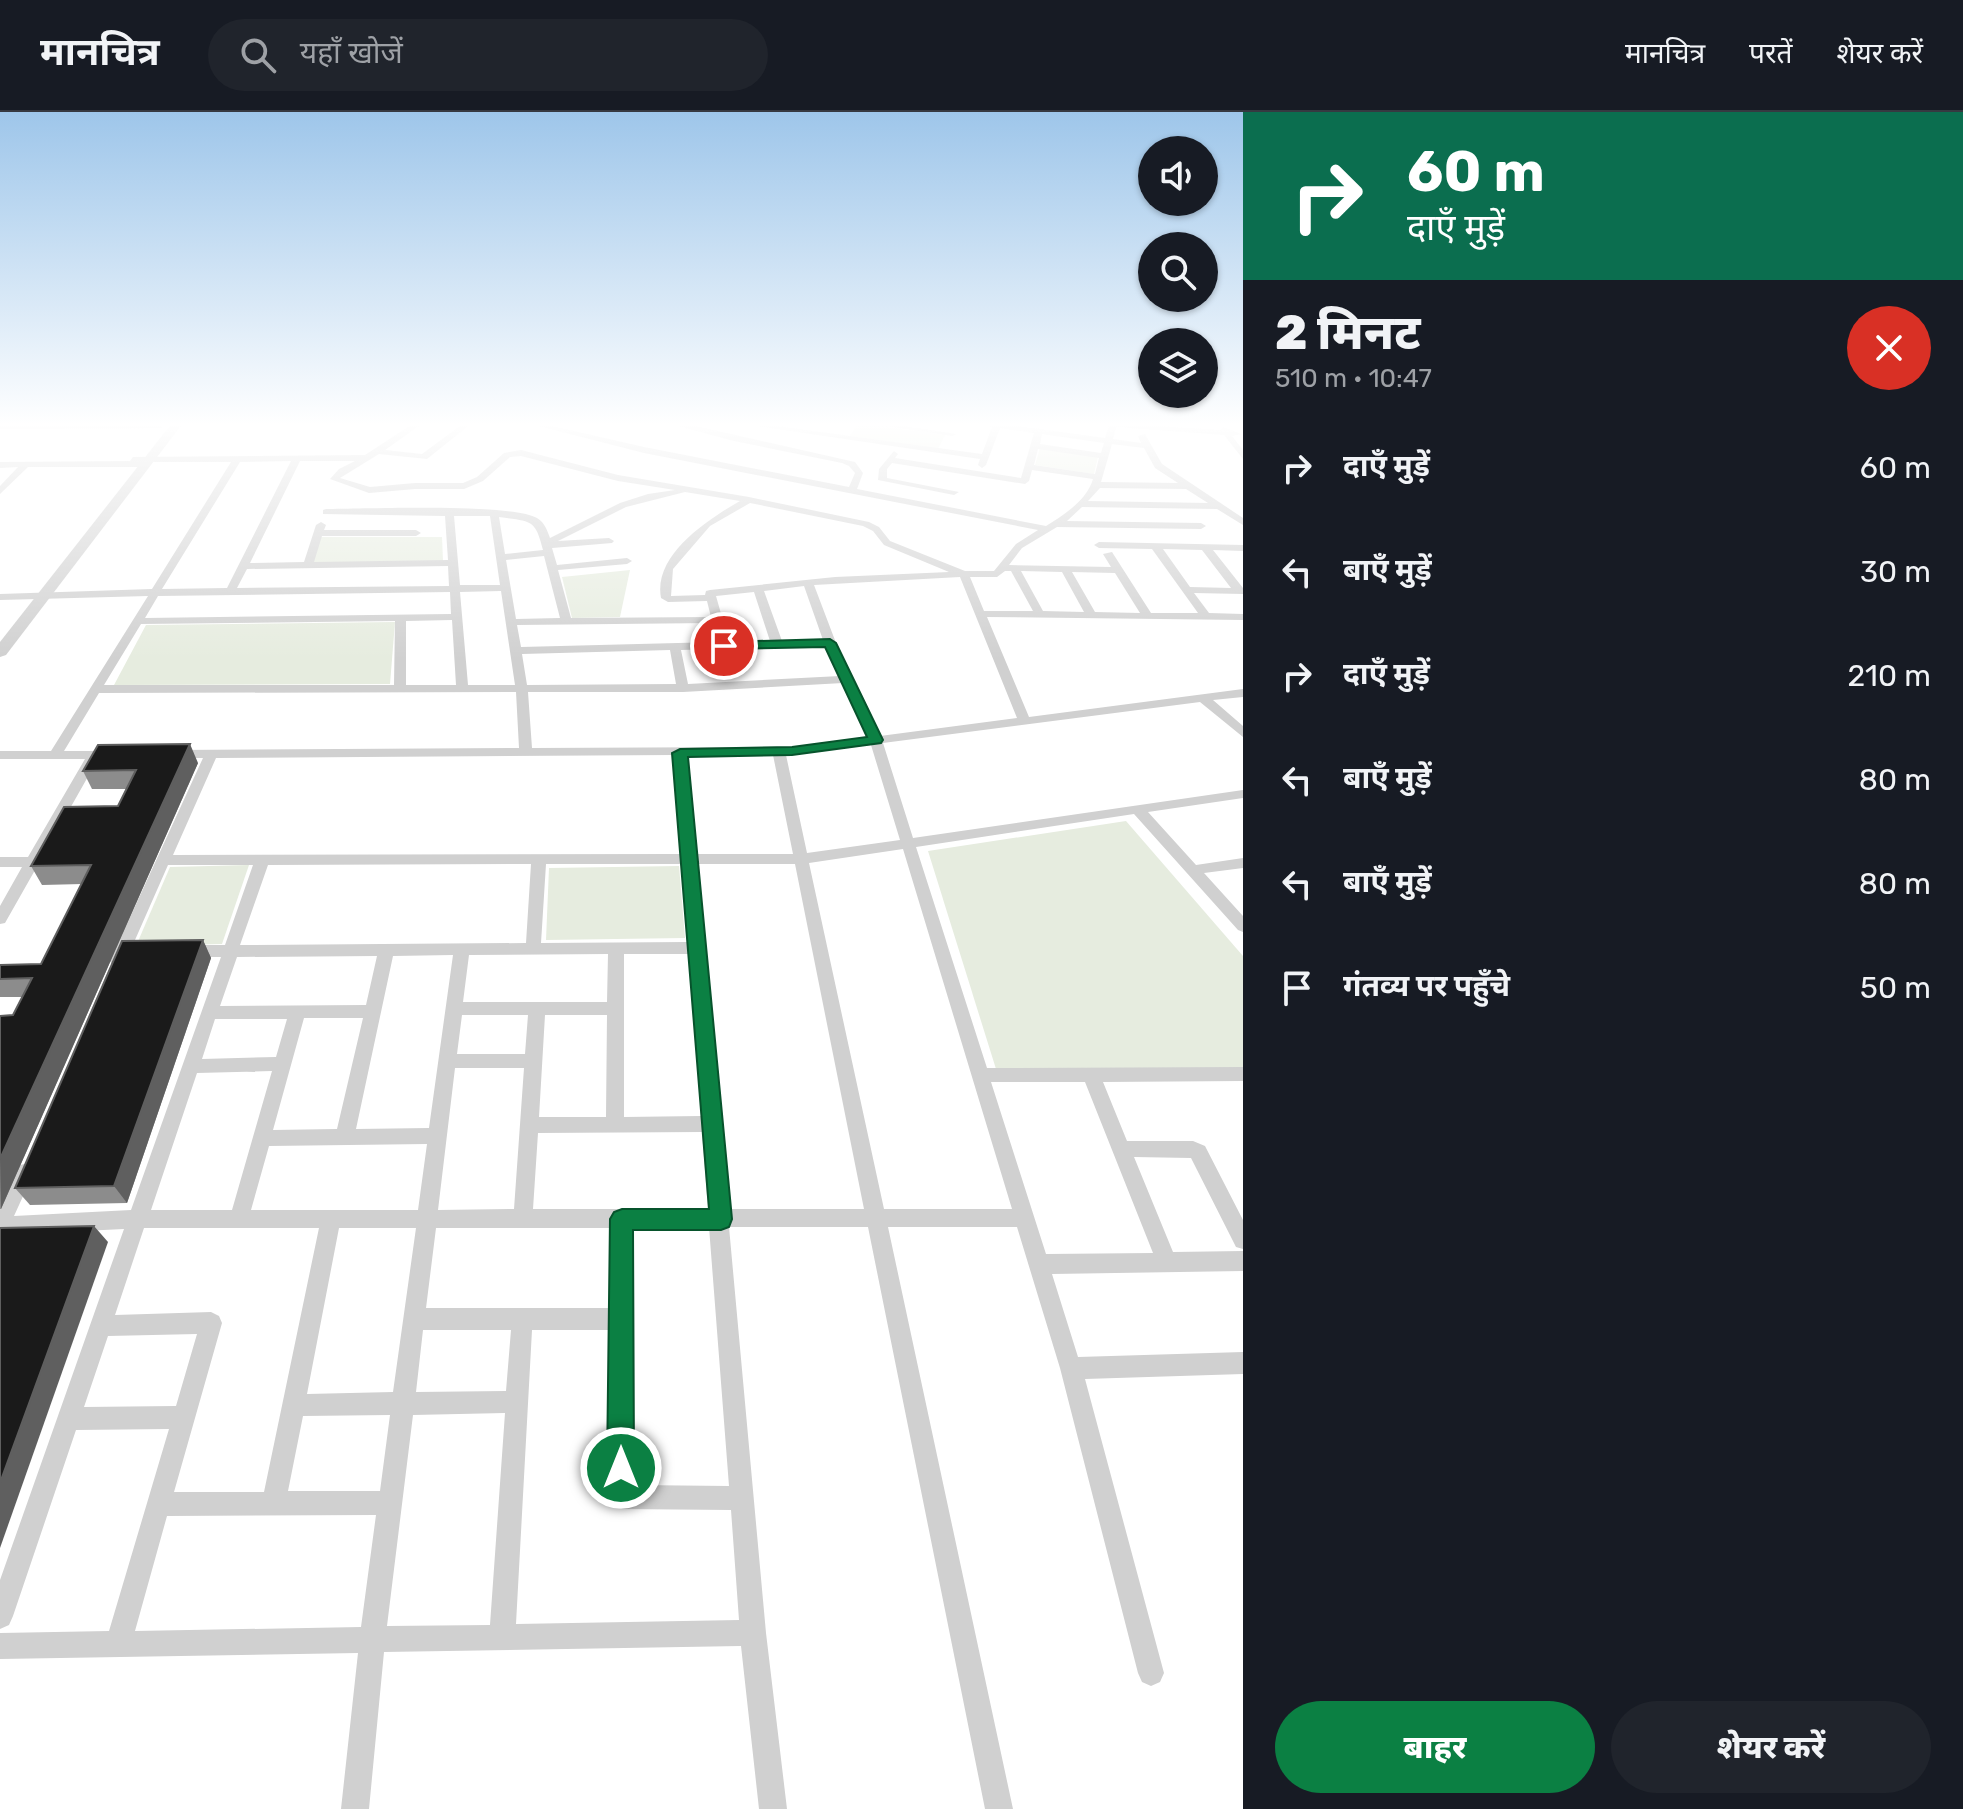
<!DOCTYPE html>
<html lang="hi">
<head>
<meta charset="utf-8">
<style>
	:root { --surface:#171b24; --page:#20242c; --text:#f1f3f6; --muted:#9ea1a6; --line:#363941; --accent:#0b8043 }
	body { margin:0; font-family:Rubik,"Noto Sans Devanagari",sans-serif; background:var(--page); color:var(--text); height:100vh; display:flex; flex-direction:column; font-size:30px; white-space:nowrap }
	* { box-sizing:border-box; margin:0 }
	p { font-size:26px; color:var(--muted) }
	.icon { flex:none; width:44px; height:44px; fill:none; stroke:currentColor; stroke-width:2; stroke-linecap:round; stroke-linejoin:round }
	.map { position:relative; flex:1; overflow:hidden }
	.details { display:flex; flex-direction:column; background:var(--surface); width:720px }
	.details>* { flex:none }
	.top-card { background:#0b6e4f; color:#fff; overflow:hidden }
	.buttons { position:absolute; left:1138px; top:24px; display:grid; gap:16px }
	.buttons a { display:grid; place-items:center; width:80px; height:80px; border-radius:50%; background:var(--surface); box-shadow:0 2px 6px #0004; font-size:40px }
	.pin { position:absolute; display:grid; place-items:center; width:68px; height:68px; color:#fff; margin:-34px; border:4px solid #fff; border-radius:50%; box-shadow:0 2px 8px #0007 }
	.me { position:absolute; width:88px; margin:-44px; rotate:0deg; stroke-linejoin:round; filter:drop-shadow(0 0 6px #0008) }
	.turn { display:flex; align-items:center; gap:28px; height:168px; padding:0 32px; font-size:36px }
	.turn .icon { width:104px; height:104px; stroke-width:2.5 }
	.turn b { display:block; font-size:56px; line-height:68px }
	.round { display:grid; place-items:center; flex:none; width:84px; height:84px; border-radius:42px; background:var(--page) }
	.head { display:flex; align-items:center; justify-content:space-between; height:136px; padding:0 32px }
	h1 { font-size:48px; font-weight:800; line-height:60px }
	.button { display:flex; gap:16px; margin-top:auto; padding:16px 32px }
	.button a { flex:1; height:92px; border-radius:48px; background:var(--accent); color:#fff; font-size:32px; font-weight:800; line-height:92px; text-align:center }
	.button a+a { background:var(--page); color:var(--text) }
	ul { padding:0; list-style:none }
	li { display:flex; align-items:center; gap:24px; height:104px; padding:0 32px }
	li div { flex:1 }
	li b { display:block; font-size:30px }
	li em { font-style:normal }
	header { display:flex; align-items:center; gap:48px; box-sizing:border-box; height:112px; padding:0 40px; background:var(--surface); border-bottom:2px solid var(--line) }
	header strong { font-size:38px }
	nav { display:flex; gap:44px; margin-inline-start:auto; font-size:28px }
	.search { width:560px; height:72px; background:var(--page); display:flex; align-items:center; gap:20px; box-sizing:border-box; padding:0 28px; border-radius:44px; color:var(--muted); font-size:30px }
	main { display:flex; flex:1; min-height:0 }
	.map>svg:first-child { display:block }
	.green { fill:#e6ecdf }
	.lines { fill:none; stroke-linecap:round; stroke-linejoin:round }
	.minor { fill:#d0d0d0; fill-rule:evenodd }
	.tertiary { fill:#d0d0d0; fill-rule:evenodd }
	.wall { fill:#8c8c8c }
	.shaded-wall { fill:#5f5f5f }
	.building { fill:#1a1a1a; stroke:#5f5f5f; stroke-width:2 }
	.route { fill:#0b8043; stroke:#07532c; stroke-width:2 }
</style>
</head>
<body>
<header>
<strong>मानचित्र</strong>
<div class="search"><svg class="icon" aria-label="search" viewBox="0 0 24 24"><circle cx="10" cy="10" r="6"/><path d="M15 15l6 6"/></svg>यहाँ खोजें</div>
<nav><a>मानचित्र</a><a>परतें</a><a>शेयर करें</a></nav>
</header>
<main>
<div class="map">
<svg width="1243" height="1697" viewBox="0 0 1243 1697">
	<rect width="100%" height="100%" fill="#fff"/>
	<g class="green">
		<polygon points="858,311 945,323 938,337 850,324"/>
		<polygon points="1040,336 1098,345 1094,362 1035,353"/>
		<polygon points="319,425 442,425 443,449 312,451"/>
		<polygon points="630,458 620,505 572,506 562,465"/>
		<polygon points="395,510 390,572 114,573 146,513"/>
		<polygon points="1126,709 1243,844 1243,958 996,957 928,739"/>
		<polygon points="249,753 222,832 136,834 170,755"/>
		<polygon points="679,754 685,826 546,828 549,756"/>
	</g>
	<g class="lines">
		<g class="minor">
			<path d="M414,311h9l-38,27 37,4 42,-31h8l-45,36 -48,-5 -39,24 30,9 45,-4h48l14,-6 27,-24 17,-3 97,25 131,22 120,25 10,5 11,14 75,30h29l22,-27 22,-14 -394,-77 -117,-30h12l105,24 205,40 6,-14 -6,-7 -7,-3 -108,-22 -56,-15 -28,-3h32l173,39 8,11 -6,16 189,37c18,-11 41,-26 47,-47l-61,-9 -3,11 -4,3 -133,-21 -5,6v9l72,14 -5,3 -76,-15 1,-11 15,-18 4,3 -3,4 126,20 13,-45 -34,-5 -14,37 -4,3 -4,-3 2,-6 -243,-36h18l227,31 10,-27 -19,-4h24l108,15 5,-15 110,7 3,-3 18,7 -9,2 11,14v9l-19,-24 -108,-8 -3,12 28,4 -3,-7 7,-2 17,30 81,54v7l-26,-16 -135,-2 -15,14 134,2 5,3 -5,3 -144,-2 -35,21 -13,17 102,2 -8,-13 9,-2 39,61h47l-46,-64 -53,-1 -5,-3 5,-3 144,3v6l-30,-1 30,38v6l-49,-1 15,20 34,1v6l-256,-3 42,100 214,-28v8l-30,3 30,26v11l-43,-35 -317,41 30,95 330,-48v8l-95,14 48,53 47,-7v10l-39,5 39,43v16l-5,-2 -104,-116 -218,33 71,221 256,-1v14l-140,1 24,59h66l12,5 38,74v29l-7,-2 -45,-89 -57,-1 39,95 70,-1v20l-191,3 26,83 165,-5v22l-158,5 79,294 -4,9 -9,4 -9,-4 -4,-9 -78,-305 -43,-141h-129l125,582h-28l-117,-582h-139l37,406 21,176h-28l-18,-163 -357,6 -15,157h-28l17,-156 -358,6v-26l109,-2 60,-202 -93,1 -63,186 -4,9 -9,4v-49l124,-351 -124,6v-32l17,-37 7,-2 7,2 3,6 -20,44 117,-6 90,-253h-33l-8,-6 8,-6h37l28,-80h-85l-44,100h-12l-2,-4 93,-203h-29l-6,-4 6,-4 345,-2 -3,-56 -417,1 -35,58h50l6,4 -6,4h-16l-93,164 -5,1v-18l22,-39h-22v-10h28l57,-98h-85v-8h51l97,-155 -148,4v-6l152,-5 79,-127h-86l-3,5h-114l-28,27v-8l18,-19 -18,1v-6l130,-1 3,-4 232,-2zM1042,322l62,9 -3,10 -61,-9zM1112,332l32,4 11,20 23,15 -77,-1zM1038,337l61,9 -4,16 -61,-9zM521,344l97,25 57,9 -27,4 -28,9 -70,35c-3,-8 -5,-15 -13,-20 -25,-15 -174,-9 -211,-9l-3,1v4l122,2 3,44 -134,2 8,-26h94l5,-3 -5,-3h-92l2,-5 -5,-3 -5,3 -12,37 -54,1 50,-102h55l-16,8 -9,10 39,14 46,-4h49l19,-8 27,-24zM291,349l-64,127 -65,1 78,-127zM1100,376l86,1 22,14 -120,-2zM685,380l55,9c-33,19 -87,54 -79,97l7,4 39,-1 4,16 -140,1 -13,-48 69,-6 5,-3 -5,-3 -70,7 -5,-17 60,-5 2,-2 -5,-3 -51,3 68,-34zM750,391l113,23 10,5 11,14 65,27 -114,5 -125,13 -4,1 -1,4 -34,1 2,-27 37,-43zM454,404h36l10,69h-40zM499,405c32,5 36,1 44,33l-38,4zM1163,437l39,1 29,38 -41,-1zM544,444l16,62 -44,1 -10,-59zM448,454l1,20 -212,2 10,-19zM1005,459h6l22,40h-49l-14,-34h27zM1021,459l41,1 22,40 -41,-1zM1072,460l43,1 25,40 -45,-1zM960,465l57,141 -137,18 -44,-93 -22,-58zM804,474l19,54 -41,1 -18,-50zM501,479l14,94h-47l-8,-93zM450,480l1,22 -306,4 13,-22zM754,480l16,49 -41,1 -13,-46zM452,508l4,65h-50v-64zM395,509l-1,64h-290l37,-61zM712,511l5,19 -196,5 -4,-22zM826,534l14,30 -152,8 -7,-34zM670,538l6,34 -149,1 -5,-31zM843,571l25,54 -76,10 -260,1 -4,-56h155zM871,633l29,95 -93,13 -21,-98zM674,643l7,99 -508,1 43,-97zM687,643h86l20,99h-97zM903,737l109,360h-128l-75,-346zM531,752l-5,79 -286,2 28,-80zM546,752h136l6,78 -147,1zM697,752h98l69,345h-136l-8,-81 2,-4 -3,-6zM608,842l-1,48h-144l6,-47zM624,842h65l12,162 -77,1zM453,843l-24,173 -73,1 37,-173zM377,844l-11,49 -146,1 17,-49zM462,903h66l-3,39h-68zM545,903h62l-1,102h-67zM304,906h59l-26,111 -64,1zM215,907h72l-11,38 -74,2zM455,956h69l-10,141 -76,1zM272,959l-40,139h-81l46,-137zM991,970h94l68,171 -107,1zM702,1020l6,77h-175l5,-76zM427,1032l-9,66h-167l18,-64zM709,1115l20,259 -96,-1 -1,-257zM144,1116h175l-55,264h-90l48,-169 -3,-7 -8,-4 -96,3zM339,1116h77l-23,164 -86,2zM436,1116h176l-1,80h-185zM423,1218h88l-5,61 -90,1zM532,1218h79l-2,167 4,8 8,4 110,1 8,110 -223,4zM197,1222l-21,72 -92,1 24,-71zM505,1301l-15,212 -103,1 26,-211zM390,1303l-10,76h-92l15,-75zM376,1403l-15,112 -226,4 32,-115z"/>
			<polygon points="866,311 885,311 956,322 952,324"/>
			<polygon points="160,312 163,316 0,317 0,313"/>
		</g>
		<polygon class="tertiary" points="172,311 183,311 6,543 0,545 0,530"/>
	</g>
	<g class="wall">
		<polygon points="198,651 1,1097 0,1097 0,904 13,903 23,885 0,885 0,853 41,852 82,772 42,773 31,754 118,694 126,677 92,677 83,659"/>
		<polygon points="203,828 211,846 127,1091 30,1093 15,1076"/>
	</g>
	<g class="shaded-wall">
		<polygon points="190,632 198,651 1,1097 0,1047"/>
		<polygon points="203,828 211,846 127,1091 114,1074"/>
		<polygon points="94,1114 108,1130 0,1436 0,1371"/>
	</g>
	<g class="building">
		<polygon points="190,632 0,1047 0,904 13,903 32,866 0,867 0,853 41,852 91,753 31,754 64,695 118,694 136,658 83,659 98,633"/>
		<polygon points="203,828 114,1074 15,1076 122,829"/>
		<polygon points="94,1114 0,1371 0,1116"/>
	</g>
	<linearGradient id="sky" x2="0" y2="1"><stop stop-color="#9ec6ea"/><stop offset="0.57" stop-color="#fff"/><stop offset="1" stop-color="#fff" stop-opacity="0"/></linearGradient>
	<rect width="1243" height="548" fill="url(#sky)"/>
	<polygon class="route" points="830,527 836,531 883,628 881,631 792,643 688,645 732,1107 729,1115 721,1118 633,1118 634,1356 630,1365 621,1369 611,1365 607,1356 610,1107 614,1100 622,1097 709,1097 672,641 680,637 792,635 867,625 825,535 724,537 718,534 724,530"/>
</svg>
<div class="buttons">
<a><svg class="icon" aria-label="sound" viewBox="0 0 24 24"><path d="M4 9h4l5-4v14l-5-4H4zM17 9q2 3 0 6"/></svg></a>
<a><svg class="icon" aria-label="search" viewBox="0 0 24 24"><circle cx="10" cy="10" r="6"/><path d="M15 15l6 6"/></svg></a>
<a><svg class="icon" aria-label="layers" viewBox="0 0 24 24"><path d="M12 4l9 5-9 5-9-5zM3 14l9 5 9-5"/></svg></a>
</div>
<div class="pin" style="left:724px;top:534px;background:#d93025"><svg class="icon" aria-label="arrive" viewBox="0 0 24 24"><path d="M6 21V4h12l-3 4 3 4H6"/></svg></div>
<svg class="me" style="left:621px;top:1356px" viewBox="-20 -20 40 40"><circle r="17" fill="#0b8043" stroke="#fff" stroke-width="3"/><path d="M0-11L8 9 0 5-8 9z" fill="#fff"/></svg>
</div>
<section class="details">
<div class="top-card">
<div class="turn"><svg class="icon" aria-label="right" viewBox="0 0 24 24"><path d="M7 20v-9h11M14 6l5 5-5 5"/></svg><div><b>60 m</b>दाएँ मुड़ें</div></div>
</div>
<div class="head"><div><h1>2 मिनट</h1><p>510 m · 10:47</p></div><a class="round" style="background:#d93025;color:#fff"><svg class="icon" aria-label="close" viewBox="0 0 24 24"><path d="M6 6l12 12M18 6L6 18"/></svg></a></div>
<ul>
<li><svg class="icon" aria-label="right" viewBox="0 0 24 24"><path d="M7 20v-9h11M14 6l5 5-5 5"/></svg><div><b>दाएँ मुड़ें</b></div><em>60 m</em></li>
<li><svg class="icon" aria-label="left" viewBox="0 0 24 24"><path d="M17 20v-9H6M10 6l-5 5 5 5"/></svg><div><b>बाएँ मुड़ें</b></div><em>30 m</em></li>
<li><svg class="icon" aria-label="right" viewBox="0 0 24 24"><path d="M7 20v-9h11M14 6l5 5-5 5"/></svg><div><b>दाएँ मुड़ें</b></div><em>210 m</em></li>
<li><svg class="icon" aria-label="left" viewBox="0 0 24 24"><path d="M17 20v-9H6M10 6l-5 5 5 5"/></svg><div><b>बाएँ मुड़ें</b></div><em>80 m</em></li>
<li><svg class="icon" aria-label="left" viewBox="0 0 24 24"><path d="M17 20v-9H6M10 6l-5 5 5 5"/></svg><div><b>बाएँ मुड़ें</b></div><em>80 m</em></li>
<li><svg class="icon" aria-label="arrive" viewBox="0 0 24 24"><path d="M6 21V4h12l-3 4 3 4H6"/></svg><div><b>गंतव्य पर पहुँचे</b></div><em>50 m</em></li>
</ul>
<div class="button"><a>बाहर</a><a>शेयर करें</a></div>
</section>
</main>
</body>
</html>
